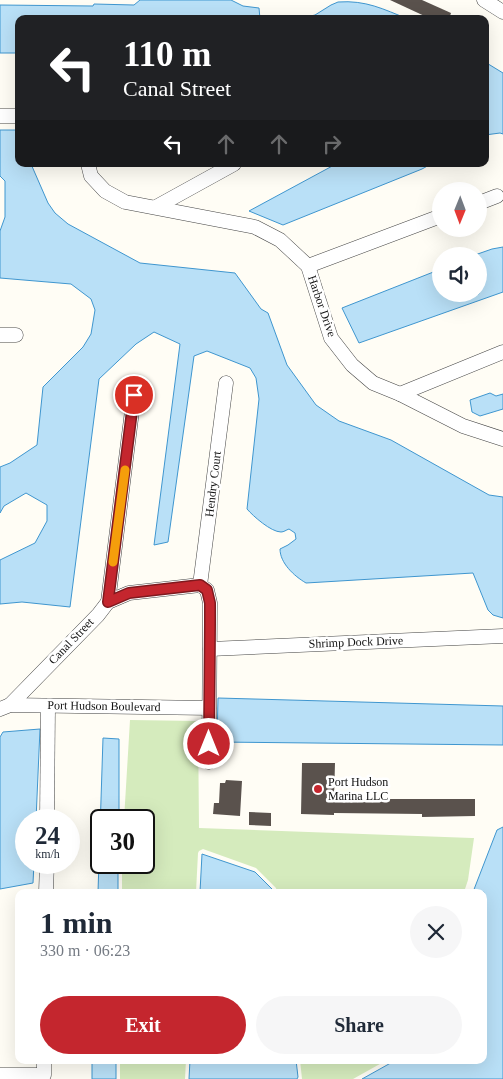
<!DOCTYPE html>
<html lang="en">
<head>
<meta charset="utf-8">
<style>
	:root { --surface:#fff; --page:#f6f6f7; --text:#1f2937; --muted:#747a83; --accent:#c4262e }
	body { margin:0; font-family:Georgia,serif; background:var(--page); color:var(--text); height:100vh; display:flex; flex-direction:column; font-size:19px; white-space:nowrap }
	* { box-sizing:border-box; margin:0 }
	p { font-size:16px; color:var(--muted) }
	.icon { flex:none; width:28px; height:28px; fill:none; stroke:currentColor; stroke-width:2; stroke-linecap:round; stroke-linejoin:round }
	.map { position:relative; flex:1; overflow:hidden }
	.sheet { position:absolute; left:15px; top:889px; width:472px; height:175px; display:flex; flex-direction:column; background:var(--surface); border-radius:10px; box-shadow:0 5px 20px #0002 }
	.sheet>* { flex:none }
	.banner { position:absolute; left:15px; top:15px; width:474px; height:152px; border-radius:10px; box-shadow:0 5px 20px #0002; background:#202124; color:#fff; overflow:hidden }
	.needle { width:32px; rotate:181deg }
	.controls { position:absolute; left:432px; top:182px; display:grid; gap:10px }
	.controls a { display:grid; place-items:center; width:55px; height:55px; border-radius:50%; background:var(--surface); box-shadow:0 5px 20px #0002; font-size:25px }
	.speed { position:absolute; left:15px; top:809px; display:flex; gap:10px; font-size:25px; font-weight:700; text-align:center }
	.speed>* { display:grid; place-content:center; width:65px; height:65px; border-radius:50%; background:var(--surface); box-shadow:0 5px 20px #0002; line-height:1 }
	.speed small { font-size:12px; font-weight:400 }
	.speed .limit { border:2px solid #111; border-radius:8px; background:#fff; color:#111 }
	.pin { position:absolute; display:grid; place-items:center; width:42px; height:42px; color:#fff; margin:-21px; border:2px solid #fff; border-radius:50%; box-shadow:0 1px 5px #0007 }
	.me { position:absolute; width:55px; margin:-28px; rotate:0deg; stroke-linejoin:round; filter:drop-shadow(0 0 4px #0008) }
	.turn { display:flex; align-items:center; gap:18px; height:105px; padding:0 25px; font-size:22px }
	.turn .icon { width:65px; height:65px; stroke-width:2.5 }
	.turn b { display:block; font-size:35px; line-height:42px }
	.lanes { display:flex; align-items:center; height:48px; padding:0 25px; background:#0003; justify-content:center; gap:25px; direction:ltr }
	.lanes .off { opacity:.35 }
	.round { display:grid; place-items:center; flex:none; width:52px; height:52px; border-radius:26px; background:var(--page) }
	.headline { display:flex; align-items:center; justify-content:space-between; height:85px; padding:0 25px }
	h1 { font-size:30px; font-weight:600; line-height:38px }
	.primary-button { display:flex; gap:10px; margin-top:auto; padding:10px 25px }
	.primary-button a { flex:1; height:58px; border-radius:30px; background:var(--accent); color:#fff; font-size:20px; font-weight:600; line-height:58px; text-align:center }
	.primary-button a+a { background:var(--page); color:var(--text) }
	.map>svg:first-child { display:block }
	.green { fill:#d5ebbd }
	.water { fill:#b9e0f7; stroke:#3f96cf }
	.building { fill:#5a524d }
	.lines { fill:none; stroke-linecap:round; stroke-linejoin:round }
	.minor-casing { stroke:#444; stroke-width:15 }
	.minor { stroke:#fff; stroke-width:14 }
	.route-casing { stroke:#7f191e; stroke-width:12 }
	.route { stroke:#c4262e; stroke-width:9 }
	.slow { stroke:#f59e0b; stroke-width:9 }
	.poi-dot { fill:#c4262e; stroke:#fff; stroke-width:2 }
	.labels { text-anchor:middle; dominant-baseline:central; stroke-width:5; stroke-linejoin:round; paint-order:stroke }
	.street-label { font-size:12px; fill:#111; stroke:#fff }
	.poi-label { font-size:12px; fill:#111; stroke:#fff; text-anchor:start }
</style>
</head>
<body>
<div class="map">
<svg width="503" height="1079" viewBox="0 0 503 1079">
	<rect width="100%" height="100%" fill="#fffdf5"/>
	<g class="green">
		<polygon points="130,720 198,721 199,828 472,838 474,838 468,880 464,892 277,892 276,888 256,868 203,849 199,851 198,853 196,892 122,892 122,863 144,862 144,820 124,820"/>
		<polygon points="120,1060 186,1060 185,1079 120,1079"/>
		<polygon points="300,1060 387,1060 353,1079 302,1079"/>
	</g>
	<g class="water">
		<polygon points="140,0 231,0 243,6 259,8 260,19 19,19 19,53 0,53 0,5 93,6 94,4 134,5"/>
		<path d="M338,2c28,-2 45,7 70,17h-110l17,-4 16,-10z"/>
		<polygon points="485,62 503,73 503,134 500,133 485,135"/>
		<path d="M0,130h19v34h12l17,39 7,10 13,11 72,39 95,10 26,36 7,4 19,52 29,40 23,16 52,19 98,55 14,2v121l-10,-3 -5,-5 -15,-37 -167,10c-12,-7 -26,-20 -26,-34l8,-4 8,-6 -1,-6 -6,-4c-3,1 -5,3 -8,3 -10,0 -28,-16 -34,-23l12,-110 -3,-21 -6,-10 -43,-17 -13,5 -26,186 -14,3 26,-201 -26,-12 -18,12 -37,35 -29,228 -48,-5 -22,2v-44l35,-17 12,-22v-16l-21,-12 -22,13 -4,7v-46l10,-4 27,-18 6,-58 40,-40 8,-13 4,-24 -4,-11 -20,-15 -71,-6v-47l5,-14v-36l-5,-5z"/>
		<polygon points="336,164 431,164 422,169 283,225 249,211"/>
		<polygon points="503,247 503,292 359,343 342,308 441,269 441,294 479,294 479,256 472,256 492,249"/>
		<polygon points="490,393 496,396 503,394 503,409 480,416 472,412 470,400"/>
		<polygon points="218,698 503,706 503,745 217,742"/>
		<polygon points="40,729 36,820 26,820 26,862 34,863 33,883 0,889 0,737 3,732"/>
		<polygon points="103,738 119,739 119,820 101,820 101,862 118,863 118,892 98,892"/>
		<polygon points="503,827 503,1079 362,1079 396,1060 484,1060 484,892 473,892 497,830"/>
		<polygon points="202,854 255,872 273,890 273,892 200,892"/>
		<rect x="92" y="1060" width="24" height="19"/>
		<polygon points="190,1060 296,1060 298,1077 297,1079 189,1079"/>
	</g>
	<g class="building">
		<polygon points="390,0 422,0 451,13 449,19 431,19"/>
		<polygon points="302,763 335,763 334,799 475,799 475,816 422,817 422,814 334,813 334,815 301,814"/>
		<polygon points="226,780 242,781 240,816 213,814 214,803 219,803 220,783 225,783"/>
		<polygon points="249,812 271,813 271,826 249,825"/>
	</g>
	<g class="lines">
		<g class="minor-casing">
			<g id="minor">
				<polyline points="484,0 503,12"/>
				<polyline points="0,116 19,116"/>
				<polyline points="88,164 91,176 105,191 125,202 255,227 280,240 308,266 331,338 352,365 373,383 400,394 463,426 503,439"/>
				<polyline points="479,203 497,196"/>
				<polyline points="156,207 234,164"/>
				<polyline points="308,266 441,216"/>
				<polyline points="0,335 16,335"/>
				<polyline points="400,394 503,352"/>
				<polyline points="200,585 226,383"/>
				<polyline points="200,585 207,590 210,603 209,762"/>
				<polyline points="108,602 134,395"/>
				<polyline points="210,649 503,636"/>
				<polyline points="10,705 98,615 108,602 129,593 200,585"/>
				<polyline points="0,709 10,705 209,708"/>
				<polyline points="47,820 48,706"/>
				<polyline points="46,892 47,862"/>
				<polyline points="0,1075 44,1075 44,1060"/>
			</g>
		</g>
		<use href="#minor" class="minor"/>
	</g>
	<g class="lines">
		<g class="route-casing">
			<polyline id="route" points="134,395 108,602 129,593 200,585 207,590 210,603 210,624 209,744"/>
		</g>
		<use href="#route" class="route"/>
		<polyline class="slow" points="113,562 125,470"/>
	</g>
	<circle class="poi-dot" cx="318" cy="789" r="5"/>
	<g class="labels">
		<g class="street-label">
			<text transform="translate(322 306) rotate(71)">Harbor Drive</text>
			<text transform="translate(213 484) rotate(-83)">Hendry Court</text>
			<text transform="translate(71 641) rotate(-46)">Canal Street</text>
			<text transform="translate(356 642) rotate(-2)">Shrimp Dock Drive</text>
			<text transform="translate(104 706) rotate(1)">Port Hudson Boulevard</text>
		</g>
		<g class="poi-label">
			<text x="328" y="782">Port Hudson<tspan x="328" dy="14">Marina LLC</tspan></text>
		</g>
	</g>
</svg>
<div class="controls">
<a><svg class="needle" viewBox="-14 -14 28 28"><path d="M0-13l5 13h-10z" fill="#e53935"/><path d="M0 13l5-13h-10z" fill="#747a83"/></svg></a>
<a><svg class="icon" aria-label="sound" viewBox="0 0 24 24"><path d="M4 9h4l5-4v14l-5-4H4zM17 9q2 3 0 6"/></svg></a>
</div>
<div class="speed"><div>24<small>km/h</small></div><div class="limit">30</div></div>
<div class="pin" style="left:134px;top:395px;background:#d93025"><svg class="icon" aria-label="arrive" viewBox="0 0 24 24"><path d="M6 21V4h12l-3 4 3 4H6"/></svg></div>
<svg class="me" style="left:209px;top:744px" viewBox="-20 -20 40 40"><circle r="17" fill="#c4262e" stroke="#fff" stroke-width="3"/><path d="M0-11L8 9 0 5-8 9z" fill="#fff"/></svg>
<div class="banner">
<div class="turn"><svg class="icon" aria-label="left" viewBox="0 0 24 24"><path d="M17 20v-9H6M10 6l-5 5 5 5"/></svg><div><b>110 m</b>Canal Street</div></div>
<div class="lanes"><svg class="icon" aria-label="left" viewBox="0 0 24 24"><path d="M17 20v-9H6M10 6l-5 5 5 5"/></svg><svg class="icon off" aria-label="ahead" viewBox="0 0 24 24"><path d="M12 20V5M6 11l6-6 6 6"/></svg><svg class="icon off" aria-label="ahead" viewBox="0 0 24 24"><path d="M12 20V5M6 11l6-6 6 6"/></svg><svg class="icon off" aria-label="right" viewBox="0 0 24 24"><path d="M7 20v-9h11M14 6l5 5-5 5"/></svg></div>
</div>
<section class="sheet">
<div class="headline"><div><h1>1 min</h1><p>330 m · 06:23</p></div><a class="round"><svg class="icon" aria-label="close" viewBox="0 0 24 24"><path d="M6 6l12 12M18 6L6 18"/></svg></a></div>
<div class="primary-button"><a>Exit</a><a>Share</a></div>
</section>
</div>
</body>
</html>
